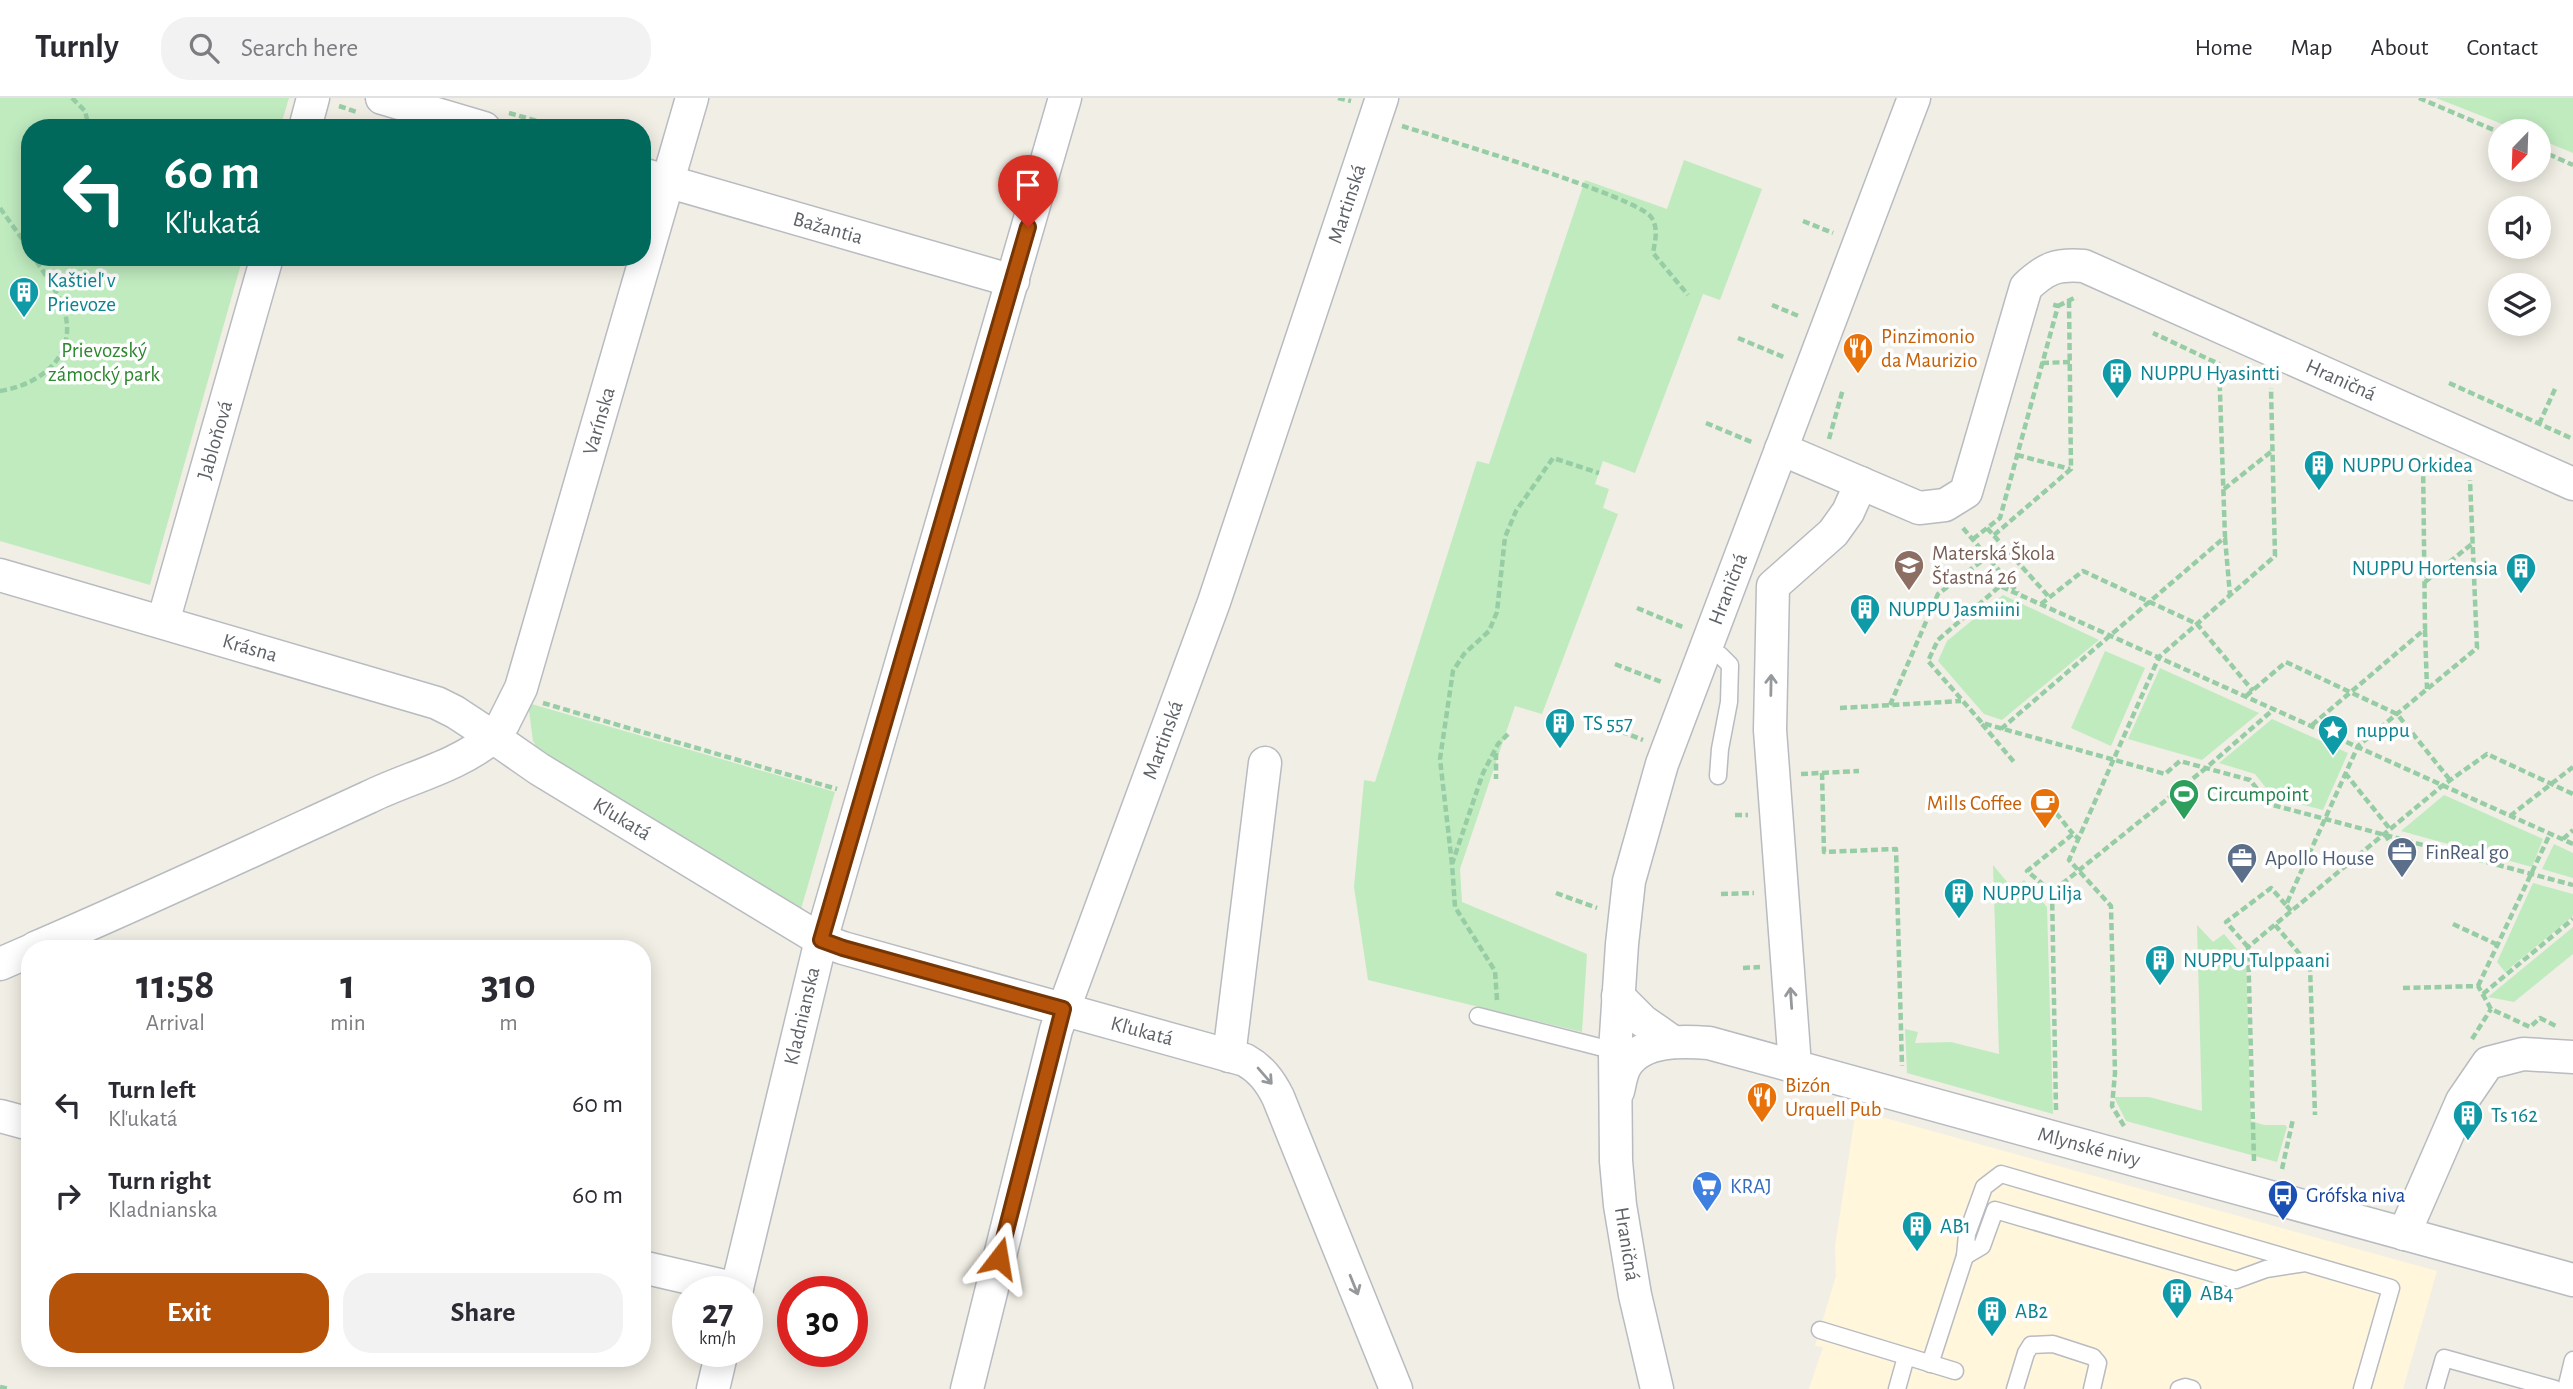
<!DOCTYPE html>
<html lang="en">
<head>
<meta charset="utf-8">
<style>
	:root { --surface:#fff; --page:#f2f2f3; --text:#2b2b33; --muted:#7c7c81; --line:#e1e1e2; --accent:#b45309 }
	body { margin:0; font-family:"Alegreya Sans",sans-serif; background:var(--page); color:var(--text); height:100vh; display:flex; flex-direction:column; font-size:26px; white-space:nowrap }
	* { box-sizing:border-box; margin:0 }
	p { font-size:23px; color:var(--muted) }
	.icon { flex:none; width:38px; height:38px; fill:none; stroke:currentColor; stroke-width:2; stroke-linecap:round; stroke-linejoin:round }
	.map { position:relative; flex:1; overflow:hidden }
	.sheet { position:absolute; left:21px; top:842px; width:630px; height:427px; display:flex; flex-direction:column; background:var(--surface); border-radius:28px; box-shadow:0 4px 18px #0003 }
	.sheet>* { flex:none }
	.top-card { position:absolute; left:21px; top:21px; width:630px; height:147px; border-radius:28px; box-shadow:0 4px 18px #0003; background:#00695c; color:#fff; overflow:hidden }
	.needle { width:46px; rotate:203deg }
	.tools { position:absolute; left:2488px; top:21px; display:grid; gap:14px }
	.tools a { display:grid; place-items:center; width:63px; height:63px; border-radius:50%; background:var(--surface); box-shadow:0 4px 18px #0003; font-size:35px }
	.speed { position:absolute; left:672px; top:1178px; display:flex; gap:14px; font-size:35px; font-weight:700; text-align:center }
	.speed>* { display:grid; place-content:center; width:91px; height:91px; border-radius:50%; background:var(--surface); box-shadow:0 4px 18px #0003; line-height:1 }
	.speed small { font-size:18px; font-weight:400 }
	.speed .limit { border:10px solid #d22; background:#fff; color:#111 }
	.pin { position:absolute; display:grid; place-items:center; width:60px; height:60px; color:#fff; margin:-72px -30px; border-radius:50% 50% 50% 0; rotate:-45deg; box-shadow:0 0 7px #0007 }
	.pin .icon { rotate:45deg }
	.me { position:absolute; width:77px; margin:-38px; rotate:14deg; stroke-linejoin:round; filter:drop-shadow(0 0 5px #0008) }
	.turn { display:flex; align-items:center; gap:24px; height:147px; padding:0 28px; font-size:32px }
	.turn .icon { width:91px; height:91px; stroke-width:2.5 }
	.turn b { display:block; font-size:49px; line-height:60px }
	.eta { display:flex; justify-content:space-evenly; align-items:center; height:119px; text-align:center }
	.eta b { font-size:42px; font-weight:700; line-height:49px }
	.primary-button { display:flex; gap:14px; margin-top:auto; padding:14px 28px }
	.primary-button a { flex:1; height:80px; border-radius:28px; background:var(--accent); color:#fff; font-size:28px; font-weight:700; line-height:80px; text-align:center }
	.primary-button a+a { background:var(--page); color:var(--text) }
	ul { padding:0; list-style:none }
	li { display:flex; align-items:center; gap:21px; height:91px; padding:0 28px }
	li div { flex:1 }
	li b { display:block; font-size:26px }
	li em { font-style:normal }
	header { display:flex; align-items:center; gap:42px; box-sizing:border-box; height:98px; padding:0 35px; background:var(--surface); border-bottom:2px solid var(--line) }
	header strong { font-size:33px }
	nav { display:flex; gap:38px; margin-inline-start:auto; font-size:24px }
	.search { width:490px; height:63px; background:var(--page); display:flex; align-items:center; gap:18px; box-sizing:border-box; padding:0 24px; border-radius:28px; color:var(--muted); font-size:26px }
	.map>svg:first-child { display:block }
	.commercial { fill:#fff6dc }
	.green { fill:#c0ebbf }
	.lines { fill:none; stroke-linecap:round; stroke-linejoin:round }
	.lane-casing { stroke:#b8bbc0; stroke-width:19 }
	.street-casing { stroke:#b8bbc0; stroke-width:35 }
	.path { stroke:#97cda5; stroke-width:4.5; stroke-dasharray:7 3.5; stroke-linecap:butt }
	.lane { stroke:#fff; stroke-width:16 }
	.street { stroke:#fff; stroke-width:32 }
	.oneway { stroke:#96999c }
	.route-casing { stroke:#753606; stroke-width:18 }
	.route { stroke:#b45309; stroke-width:12 }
	.labels { text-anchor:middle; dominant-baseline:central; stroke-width:7; stroke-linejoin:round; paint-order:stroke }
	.street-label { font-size:21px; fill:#5d6267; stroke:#fff }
	.culture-label { font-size:21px; fill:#0d838f; stroke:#fff; text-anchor:start }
	.food-label { font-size:21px; fill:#c56008; stroke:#fff; text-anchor:start }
	.park-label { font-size:21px; fill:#2c872e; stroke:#fff }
	.education-label { font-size:21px; fill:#785e54; stroke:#fff; text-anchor:start }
	.leisure-label { font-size:21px; fill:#27864d; stroke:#fff; text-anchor:start }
	.service-label { font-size:21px; fill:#4e5e75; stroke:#fff; text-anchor:start }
	.shop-label { font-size:21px; fill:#366cbe; stroke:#fff; text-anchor:start }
	.transit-label { font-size:21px; fill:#164399; stroke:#fff; text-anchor:start }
</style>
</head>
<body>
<header>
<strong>Turnly</strong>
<div class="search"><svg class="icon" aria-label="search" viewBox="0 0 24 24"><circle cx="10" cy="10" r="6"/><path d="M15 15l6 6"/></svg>Search here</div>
<nav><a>Home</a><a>Map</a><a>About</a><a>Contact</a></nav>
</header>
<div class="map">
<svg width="2573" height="1291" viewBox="0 0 2573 1291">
	<rect width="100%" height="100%" fill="#f1eee5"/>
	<polygon class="commercial" points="1856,1012 2437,1173 2403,1291 1809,1291 1823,1249 1815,1248 1836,1178 1835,1148"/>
	<g class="green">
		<polygon points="0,0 289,0 280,30 30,30 30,159 243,159 150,487 0,443"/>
		<polygon points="2436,0 2573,0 2573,55 2539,41 2539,33 2520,33"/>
		<polygon points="1684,62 1762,91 1720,202 1703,196 1635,375 1603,363 1595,386 1609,391 1603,410 1618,416 1542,616 1515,608 1460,771 1462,804 1587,856 1582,934 1368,882 1354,789 1364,682 1375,684 1477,363 1489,366 1585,82 1667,111"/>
		<polygon points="2003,497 2099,542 2002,622 1984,616 1938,563 1947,543"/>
		<polygon points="2105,553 2145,570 2111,648 2071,630"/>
		<polygon points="2160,570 2259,615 2202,662 2128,641"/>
		<polygon points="528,605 835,694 801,811 788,806 539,653 533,643"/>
		<polygon points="2272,621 2348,655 2323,712 2273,699 2255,676 2219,665"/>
		<polygon points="2444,697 2543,741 2532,769 2401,733"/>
		<polygon points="2554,746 2573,755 2573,780 2542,771"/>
		<polygon points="1993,767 2013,791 2024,782 2047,809 2053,1016 1907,975 1905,931 1918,934 1915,945 1951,944 1999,956"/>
		<polygon points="2533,785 2573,796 2573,818 2505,874 2497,864"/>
		<polygon points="2197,827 2213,844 2224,836 2246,862 2251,1023 2264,1027 2285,1027 2287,1029 2277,1064 2126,1023 2114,999 2149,999 2202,1013"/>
		<polygon points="2573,829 2573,856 2514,904 2488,899"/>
	</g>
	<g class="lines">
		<g class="lane-casing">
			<g id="lane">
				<polyline points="1705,551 1720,557 1730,567 1729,604 1720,651 1718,678"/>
				<polyline points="1478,918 1615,953"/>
				<polyline points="2305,1165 2266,1171 2236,1182 1995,1112 1982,1148 1965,1158 1967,1136 1984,1089 2001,1076 2391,1190 2362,1291"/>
				<polyline points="1820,1232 1955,1273"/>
				<polyline points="1930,1266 1965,1158"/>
				<polyline points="1897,1291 1906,1259"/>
				<polyline points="2015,1291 2026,1255 2031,1247 2053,1246 2093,1259 2098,1265 2092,1291"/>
				<polyline points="2179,1291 2185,1289 2192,1291"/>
				<polyline points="2435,1291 2444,1260 2555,1291"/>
				<polyline points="2566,1291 2573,1262"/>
			</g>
		</g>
		<g class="street-casing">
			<g id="street">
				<polyline points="382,0 484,30"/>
				<polyline points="305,30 313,0"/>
				<polyline points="642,76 1013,183"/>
				<path d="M1781,351l138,59 26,-3 21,-13 60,-205c20,-19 30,-23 58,-21l489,218"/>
				<polyline points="0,477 437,605 455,614 493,639 503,626 521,590 692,0"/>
				<polyline points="163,524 267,159"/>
				<path d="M35,850c112,-48 223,-100 334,-151 41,-20 88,-30 124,-60l46,32 282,171 22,8 402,112c16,9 25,21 33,37l118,292"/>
				<polyline points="0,866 30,853"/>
				<polyline points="1618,898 1643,923 1673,944"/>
				<polyline points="1229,958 1265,665"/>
				<polyline points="1795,968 1770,632 1773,488 1833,435 1848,414 1861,385"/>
				<path d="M1618,993c2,-8 3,-18 8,-26 17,-26 56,-24 83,-22l864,237"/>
				<polyline points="0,1018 30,1026"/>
				<polyline points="2404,1136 2462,1003 2488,965 2523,956 2573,959"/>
				<polyline points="642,1169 737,1191"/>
				<polyline points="736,1194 821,842 1065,0"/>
				<polyline points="713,1291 722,1253"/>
				<polyline points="967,1291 1056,932 1214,504 1382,0"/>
				<polyline points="1657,1291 1635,1197 1620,1107 1616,1063 1615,953 1622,846 1629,783 1662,666 1914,0"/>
			</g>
		</g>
		<g class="path">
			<polyline points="72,0 85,13 89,30"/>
			<polyline points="1338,0 1351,3"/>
			<polyline points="2419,0 2501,35"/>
			<polyline points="339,8 357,14"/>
			<polyline points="509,15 562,30"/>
			<path d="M1402,28c38,12 234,70 249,91 8,11 4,24 2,36l35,42"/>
			<polyline points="2539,52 2573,67"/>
			<polyline points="0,110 30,152"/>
			<polyline points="1803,123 1833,135"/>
			<polyline points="1772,207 1801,219"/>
			<polyline points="2058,208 2074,200 2077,201"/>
			<polyline points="1738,240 1786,260"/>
			<polyline points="2042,265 2070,264"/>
			<polyline points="2449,285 2573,341"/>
			<path d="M0,293c44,-7 81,-39 62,-87 -7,-16 -19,-32 -28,-47"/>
			<polyline points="1706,325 1754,345"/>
			<polyline points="2539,326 2555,291"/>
			<polyline points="1829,341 1843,291"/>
			<polyline points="2017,357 2070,371"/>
			<polyline points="2224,391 2272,353"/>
			<polyline points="1963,430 2018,495"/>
			<polyline points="1987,430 2050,500"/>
			<polyline points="1994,437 2071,371 2069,202"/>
			<polyline points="2225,440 2230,497"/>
			<polyline points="1973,441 2000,420 2058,208 2050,206"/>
			<polyline points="2425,484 2473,445"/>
			<polyline points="2041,506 2083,473 2197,526 2253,593"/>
			<polyline points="1637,510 1685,530"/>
			<polyline points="2425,532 2427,591"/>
			<polyline points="1615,566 1664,585"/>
			<polyline points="2246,598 2286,564 2397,616 2450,682"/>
			<polyline points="543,605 837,691"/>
			<polyline points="1890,607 1938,496 1987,459"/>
			<polyline points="1840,610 1961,603"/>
			<polyline points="1592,622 1643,642"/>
			<polyline points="1982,626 2014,664"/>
			<polyline points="2312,627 2425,531 2423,360"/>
			<polyline points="2001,631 2225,439 2219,266 2153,235"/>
			<polyline points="1496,655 1496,681"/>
			<polyline points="1822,675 1824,754 1896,751 1902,968"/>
			<polyline points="2345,675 2390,731"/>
			<polyline points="1801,676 1859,673"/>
			<polyline points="2056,715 2073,736"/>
			<polyline points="1735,717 1748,717"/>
			<polyline points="2510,718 2573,669"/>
			<polyline points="2385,736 2405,770"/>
			<polyline points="2563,741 2573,732"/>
			<polyline points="2573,746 2000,488 1938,542 1928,563 1982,625 2165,676 2180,663 2250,682 2269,706 2573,787"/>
			<polyline points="1452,766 1440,661 1453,573 1464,556 1489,533 1497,514 1505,439 1516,413 1553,360 1599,375"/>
			<polyline points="2052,794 2027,773 2073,736 2079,741"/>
			<polyline points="1556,795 1597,810"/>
			<polyline points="1721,796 1754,795"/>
			<polyline points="2291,813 2286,807 2358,648 2477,550 2470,382"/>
			<polyline points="2453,826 2498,847"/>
			<polyline points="2275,827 2310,868 2315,1017"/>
			<polyline points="2248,849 2226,824 2271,790 2286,807"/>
			<polyline points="1743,870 1760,869"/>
			<polyline points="2478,888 2550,736"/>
			<polyline points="2403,890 2478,888 2491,911 2530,929 2540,920 2556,928"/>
			<polyline points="2483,896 2573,821"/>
			<polyline points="1497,902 1495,873 1455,809 1452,766 1483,675 1498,646 1508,636"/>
			<polyline points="2472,941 2491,911"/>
			<polyline points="2056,1012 2052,794 2206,670 2274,611"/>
			<polyline points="2124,1028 2112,1008 2115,975 2111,808 2069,762 2159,559 2275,458 2271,290"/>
			<polyline points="2254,1063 2248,849 2442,688 2487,656 2573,696"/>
			<polyline points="2282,1071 2293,1021"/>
			<polyline points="750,1247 757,1214"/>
			<polyline points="0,1289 10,1291"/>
		</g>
		<use href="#lane" class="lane"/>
		<use href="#street" class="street"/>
	</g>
	<defs><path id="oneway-shaft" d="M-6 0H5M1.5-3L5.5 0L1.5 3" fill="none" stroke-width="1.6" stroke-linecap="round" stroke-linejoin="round" transform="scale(1.75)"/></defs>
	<g class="oneway">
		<use href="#oneway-shaft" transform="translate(1771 587) rotate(-89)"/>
		<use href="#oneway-shaft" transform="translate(1791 900) rotate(-94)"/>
		<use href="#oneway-shaft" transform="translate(1265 978) rotate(49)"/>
		<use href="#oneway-shaft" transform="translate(1354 1187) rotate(68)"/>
	</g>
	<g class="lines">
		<g class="route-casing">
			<polyline id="route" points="999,1160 1063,911 843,850 821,842 1028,129"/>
		</g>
		<use href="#route" class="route"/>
	</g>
	<defs>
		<g id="building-pin" transform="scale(1.575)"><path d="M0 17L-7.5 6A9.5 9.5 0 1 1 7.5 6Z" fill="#0f9aa8" stroke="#fff"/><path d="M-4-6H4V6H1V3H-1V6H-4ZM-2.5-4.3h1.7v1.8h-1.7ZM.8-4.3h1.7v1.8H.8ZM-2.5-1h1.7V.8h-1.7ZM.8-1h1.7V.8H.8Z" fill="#fff"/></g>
		<g id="restaurant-pin" transform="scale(1.575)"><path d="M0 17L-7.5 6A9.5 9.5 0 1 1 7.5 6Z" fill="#e8710a" stroke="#fff"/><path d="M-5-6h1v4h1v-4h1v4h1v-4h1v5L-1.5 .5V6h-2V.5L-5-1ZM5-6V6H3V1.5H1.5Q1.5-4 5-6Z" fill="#fff"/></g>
		<g id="school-pin" transform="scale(1.575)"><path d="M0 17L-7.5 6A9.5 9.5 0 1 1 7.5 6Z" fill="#8d6e63" stroke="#fff"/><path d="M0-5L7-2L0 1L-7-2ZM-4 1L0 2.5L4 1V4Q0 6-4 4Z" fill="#fff"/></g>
		<g id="sight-pin" transform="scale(1.575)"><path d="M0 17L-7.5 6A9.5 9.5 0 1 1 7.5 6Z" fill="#0f9aa8" stroke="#fff"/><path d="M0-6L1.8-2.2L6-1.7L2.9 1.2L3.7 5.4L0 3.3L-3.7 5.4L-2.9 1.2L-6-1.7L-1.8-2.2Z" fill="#fff"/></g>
		<g id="stadium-pin" transform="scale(1.575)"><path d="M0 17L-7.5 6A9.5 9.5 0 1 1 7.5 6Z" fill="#2e9e5b" stroke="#fff"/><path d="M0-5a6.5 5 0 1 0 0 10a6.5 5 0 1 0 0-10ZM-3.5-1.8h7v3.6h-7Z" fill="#fff"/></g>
		<g id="cafe-pin" transform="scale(1.575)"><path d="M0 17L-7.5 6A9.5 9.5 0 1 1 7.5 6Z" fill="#e8710a" stroke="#fff"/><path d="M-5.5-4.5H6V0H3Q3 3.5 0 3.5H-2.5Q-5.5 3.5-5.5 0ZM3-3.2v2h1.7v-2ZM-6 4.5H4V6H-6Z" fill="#fff"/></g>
		<g id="office-pin" transform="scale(1.575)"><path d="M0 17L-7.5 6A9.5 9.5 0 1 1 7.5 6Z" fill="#5c6f8a" stroke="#fff"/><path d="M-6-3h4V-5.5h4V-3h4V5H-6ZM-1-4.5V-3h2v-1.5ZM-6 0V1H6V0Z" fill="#fff"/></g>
		<g id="supermarket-pin" transform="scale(1.575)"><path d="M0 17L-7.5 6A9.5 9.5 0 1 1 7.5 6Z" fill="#3f7fe0" stroke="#fff"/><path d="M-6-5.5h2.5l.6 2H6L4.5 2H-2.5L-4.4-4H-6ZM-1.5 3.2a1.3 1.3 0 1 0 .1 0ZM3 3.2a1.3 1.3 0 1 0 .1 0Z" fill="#fff"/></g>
		<g id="bus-pin" transform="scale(1.575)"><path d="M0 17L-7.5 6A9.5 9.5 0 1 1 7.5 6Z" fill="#1a4fb4" stroke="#fff"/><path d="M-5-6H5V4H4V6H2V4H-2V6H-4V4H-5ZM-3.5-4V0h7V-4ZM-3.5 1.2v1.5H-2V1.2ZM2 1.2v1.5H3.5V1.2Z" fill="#fff"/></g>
	</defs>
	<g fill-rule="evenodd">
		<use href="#building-pin" x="24" y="194"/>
		<use href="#restaurant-pin" x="1858" y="250"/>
		<use href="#building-pin" x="2117" y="275"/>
		<use href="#building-pin" x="2319" y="367"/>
		<use href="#school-pin" x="1909" y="467"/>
		<use href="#building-pin" x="2521" y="470"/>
		<use href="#building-pin" x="1865" y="511"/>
		<use href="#building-pin" x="1560" y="625"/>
		<use href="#sight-pin" x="2333" y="632"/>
		<use href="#stadium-pin" x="2184" y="696"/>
		<use href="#cafe-pin" x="2045" y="705"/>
		<use href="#office-pin" x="2402" y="754"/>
		<use href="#office-pin" x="2242" y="760"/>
		<use href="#building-pin" x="1959" y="795"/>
		<use href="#building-pin" x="2160" y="862"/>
		<use href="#restaurant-pin" x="1762" y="999"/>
		<use href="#building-pin" x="2468" y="1017"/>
		<use href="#supermarket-pin" x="1707" y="1088"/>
		<use href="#bus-pin" x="2283" y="1097"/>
		<use href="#building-pin" x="1917" y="1128"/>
		<use href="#building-pin" x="2177" y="1195"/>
		<use href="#building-pin" x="1992" y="1213"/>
	</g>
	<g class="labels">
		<g class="street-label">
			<text transform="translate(1347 106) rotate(-72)">Martinská</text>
			<text transform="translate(828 130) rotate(16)">Bažantia</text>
			<text transform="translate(2341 282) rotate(24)">Hraničná</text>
			<text transform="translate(599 323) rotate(-74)">Varínska</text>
			<text transform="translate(215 342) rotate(-74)">Jabloňová</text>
			<text transform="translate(1728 491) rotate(-69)">Hraničná</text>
			<text transform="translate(250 550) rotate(16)">Krásna</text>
			<text transform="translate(1163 642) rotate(-70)">Martinská</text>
			<text transform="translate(622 721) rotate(31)">Kľukatá</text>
			<text transform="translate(802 918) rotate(-77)">Kladnianska</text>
			<text transform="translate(1142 933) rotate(15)">Kľukatá</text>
			<text transform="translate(2089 1049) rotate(15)">Mlynské nivy</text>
			<text transform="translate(1627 1146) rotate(81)">Hraničná</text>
		</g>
		<g class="culture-label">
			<text x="47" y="182">Kaštieľ v<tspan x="47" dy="24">Prievoze</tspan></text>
			<text x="2140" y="275">NUPPU Hyasintti</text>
			<text x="2342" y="367">NUPPU Orkidea</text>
			<text x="2498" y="470" text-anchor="end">NUPPU Hortensia</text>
			<text x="1888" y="511">NUPPU Jasmiini</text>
			<text x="1583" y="625">TS 557</text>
			<text x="2356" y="632">nuppu</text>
			<text x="1982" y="795">NUPPU Lilja</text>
			<text x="2183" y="862">NUPPU Tulppaani</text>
			<text x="2491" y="1017">Ts 162</text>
			<text x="1940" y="1128">AB1</text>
			<text x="2200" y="1195">AB4</text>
			<text x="2015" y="1213">AB2</text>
		</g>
		<g class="food-label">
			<text x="1881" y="238">Pinzimonio<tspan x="1881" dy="24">da Maurizio</tspan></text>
			<text x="2022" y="705" text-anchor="end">Mills Coffee</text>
			<text x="1785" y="987">Bizón<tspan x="1785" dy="24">Urquell Pub</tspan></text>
		</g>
		<g class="park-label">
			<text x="104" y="252">Prievozský<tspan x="104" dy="24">zámocký park</tspan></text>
		</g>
		<g class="education-label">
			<text x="1932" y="455">Materská Škola<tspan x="1932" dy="24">Šťastná 26</tspan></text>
		</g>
		<g class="leisure-label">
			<text x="2207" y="696">Circumpoint</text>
		</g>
		<g class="service-label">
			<text x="2425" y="754">FinReal go</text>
			<text x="2265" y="760">Apollo House</text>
		</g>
		<g class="shop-label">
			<text x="1730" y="1088">KRAJ</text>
		</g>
		<g class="transit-label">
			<text x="2306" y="1097">Grófska niva</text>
		</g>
	</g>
</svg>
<div class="tools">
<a><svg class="needle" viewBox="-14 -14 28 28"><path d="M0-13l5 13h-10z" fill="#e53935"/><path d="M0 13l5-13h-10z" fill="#7c7c81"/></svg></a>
<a><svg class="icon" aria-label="sound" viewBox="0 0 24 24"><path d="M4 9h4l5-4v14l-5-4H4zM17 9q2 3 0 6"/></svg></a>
<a><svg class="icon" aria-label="layers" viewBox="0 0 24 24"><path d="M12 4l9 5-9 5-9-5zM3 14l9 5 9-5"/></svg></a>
</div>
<div class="speed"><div>27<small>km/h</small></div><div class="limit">30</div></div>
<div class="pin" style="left:1028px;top:129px;background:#d93025"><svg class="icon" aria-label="arrive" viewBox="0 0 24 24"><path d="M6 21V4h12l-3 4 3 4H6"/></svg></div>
<svg class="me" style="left:999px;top:1160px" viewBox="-20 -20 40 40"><path d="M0-17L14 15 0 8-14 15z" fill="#b45309" stroke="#fff" stroke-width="4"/></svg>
<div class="top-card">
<div class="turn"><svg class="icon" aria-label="left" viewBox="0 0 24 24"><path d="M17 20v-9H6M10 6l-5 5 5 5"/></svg><div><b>60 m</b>Kľukatá</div></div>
</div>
<section class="sheet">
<div class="eta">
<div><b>11:58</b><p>Arrival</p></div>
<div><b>1</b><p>min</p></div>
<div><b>310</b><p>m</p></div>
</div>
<ul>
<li><svg class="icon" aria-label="left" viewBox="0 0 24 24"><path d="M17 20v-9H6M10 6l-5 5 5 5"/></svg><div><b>Turn left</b><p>Kľukatá</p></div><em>60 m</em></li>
<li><svg class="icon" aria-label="right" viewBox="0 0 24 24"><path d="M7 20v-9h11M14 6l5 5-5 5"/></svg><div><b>Turn right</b><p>Kladnianska</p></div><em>60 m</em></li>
</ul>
<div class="primary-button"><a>Exit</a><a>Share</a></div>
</section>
</div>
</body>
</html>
